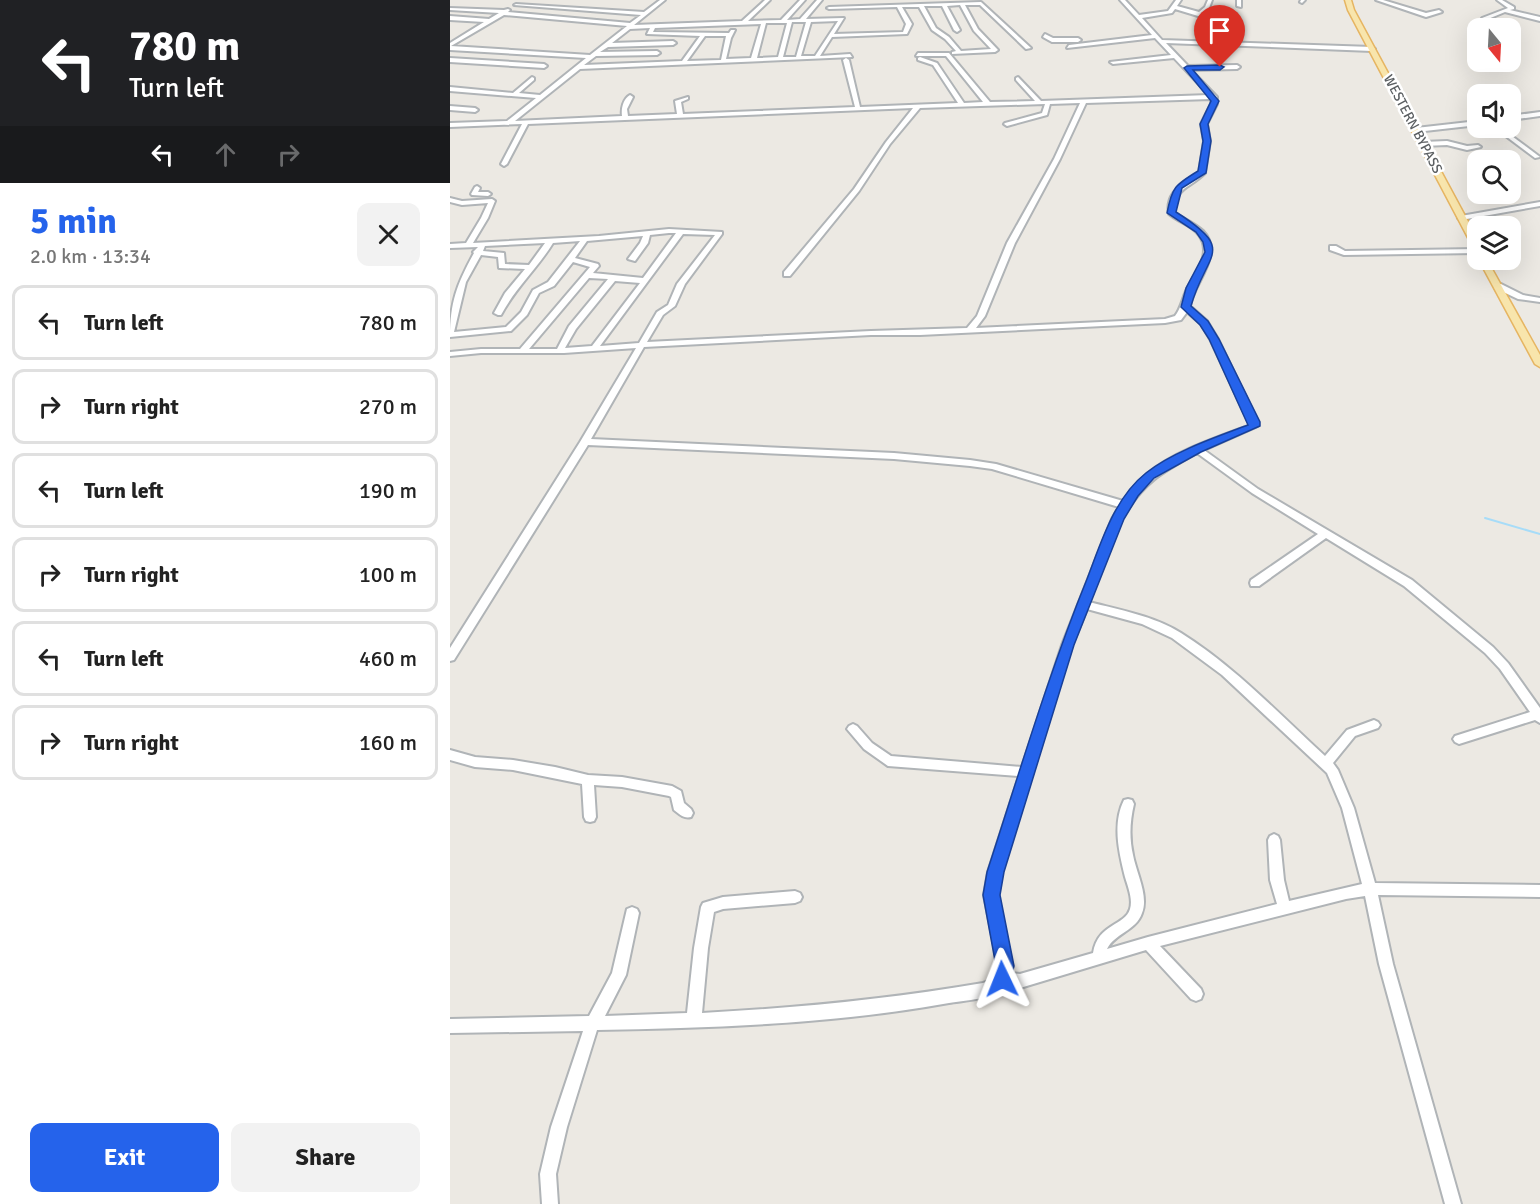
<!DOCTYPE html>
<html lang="en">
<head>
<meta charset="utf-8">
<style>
	:root { --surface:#fff; --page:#f2f2f2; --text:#222; --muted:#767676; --line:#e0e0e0; --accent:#2563eb }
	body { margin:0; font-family:Signika,sans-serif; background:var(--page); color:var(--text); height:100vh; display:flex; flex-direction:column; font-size:22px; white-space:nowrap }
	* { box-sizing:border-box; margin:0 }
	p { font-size:20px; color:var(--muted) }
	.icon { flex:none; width:33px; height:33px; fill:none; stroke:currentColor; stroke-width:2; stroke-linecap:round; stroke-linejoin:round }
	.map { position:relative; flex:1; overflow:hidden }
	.sheet { display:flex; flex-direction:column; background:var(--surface); width:450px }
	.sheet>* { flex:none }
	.hud { background:#202124; color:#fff; overflow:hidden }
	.needle { width:39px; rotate:162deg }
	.buttons { position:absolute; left:1017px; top:18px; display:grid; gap:12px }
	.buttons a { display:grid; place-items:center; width:54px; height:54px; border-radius:12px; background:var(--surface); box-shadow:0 6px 24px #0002; font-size:30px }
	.pin { position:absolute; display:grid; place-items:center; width:51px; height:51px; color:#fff; margin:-62px -26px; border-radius:50% 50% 50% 0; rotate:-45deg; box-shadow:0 0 6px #0007 }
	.pin .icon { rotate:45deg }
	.me { position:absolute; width:66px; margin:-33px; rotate:358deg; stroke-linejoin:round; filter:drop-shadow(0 0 4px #0008) }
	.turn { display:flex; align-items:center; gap:21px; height:126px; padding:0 30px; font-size:27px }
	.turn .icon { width:78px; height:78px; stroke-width:2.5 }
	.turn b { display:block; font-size:42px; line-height:51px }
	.lanes { display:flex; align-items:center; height:57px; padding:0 30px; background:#0003; justify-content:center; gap:30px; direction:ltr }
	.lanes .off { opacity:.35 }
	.round { display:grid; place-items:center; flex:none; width:63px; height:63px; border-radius:12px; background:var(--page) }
	.summary { display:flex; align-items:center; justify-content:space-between; height:102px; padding:0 30px }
	h1 { font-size:36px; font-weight:700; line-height:45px; color:var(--accent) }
	.cta { display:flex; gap:12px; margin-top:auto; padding:12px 30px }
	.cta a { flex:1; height:69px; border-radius:12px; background:var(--accent); color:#fff; font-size:24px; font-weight:700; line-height:69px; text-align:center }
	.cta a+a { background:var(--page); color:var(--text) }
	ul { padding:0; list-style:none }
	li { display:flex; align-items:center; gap:18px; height:75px; margin:0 12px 9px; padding:0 18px; border:3px solid var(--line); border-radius:12px }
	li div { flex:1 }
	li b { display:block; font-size:22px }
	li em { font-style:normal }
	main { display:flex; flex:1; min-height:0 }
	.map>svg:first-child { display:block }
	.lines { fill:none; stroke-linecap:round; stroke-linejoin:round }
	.stream { stroke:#a7dcf8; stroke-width:2 }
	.minor-casing { stroke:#b0b4b7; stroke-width:4 }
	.major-casing { stroke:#e6b562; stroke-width:3 }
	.minor { fill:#fff; fill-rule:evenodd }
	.major { fill:#f8e5ac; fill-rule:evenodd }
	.route { fill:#2563eb; stroke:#184099; stroke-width:1.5 }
	.labels { text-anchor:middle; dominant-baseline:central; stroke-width:5; stroke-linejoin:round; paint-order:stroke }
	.far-street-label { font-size:14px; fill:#5b5f62; stroke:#fff }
</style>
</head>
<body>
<main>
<section class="sheet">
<div class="hud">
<div class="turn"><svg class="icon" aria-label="left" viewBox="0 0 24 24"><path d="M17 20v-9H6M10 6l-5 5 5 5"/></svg><div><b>780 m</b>Turn left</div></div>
<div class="lanes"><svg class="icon" aria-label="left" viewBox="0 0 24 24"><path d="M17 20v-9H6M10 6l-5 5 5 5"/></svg><svg class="icon off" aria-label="ahead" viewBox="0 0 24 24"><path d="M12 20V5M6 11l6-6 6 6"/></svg><svg class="icon off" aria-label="right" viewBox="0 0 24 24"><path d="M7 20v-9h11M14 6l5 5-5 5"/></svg></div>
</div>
<div class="summary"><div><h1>5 min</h1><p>2.0 km · 13:34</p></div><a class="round"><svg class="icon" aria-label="close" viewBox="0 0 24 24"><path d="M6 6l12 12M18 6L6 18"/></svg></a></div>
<ul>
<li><svg class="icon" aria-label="left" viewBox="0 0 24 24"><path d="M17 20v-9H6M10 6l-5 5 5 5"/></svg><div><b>Turn left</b></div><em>780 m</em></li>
<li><svg class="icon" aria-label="right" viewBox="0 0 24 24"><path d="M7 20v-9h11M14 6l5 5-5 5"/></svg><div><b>Turn right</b></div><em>270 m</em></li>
<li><svg class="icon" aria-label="left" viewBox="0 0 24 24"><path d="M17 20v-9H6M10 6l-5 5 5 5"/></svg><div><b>Turn left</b></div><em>190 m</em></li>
<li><svg class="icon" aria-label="right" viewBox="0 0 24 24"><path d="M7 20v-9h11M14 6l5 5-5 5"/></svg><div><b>Turn right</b></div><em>100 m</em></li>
<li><svg class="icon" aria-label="left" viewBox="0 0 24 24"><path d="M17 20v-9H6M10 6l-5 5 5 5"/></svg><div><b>Turn left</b></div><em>460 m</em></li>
<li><svg class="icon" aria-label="right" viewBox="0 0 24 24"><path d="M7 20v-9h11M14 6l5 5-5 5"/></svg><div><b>Turn right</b></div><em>160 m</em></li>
</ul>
<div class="cta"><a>Exit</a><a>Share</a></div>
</section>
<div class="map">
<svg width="1090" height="1204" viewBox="0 0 1090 1204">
	<rect width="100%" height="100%" fill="#ece9e3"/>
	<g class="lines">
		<polyline class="stream" points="1035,518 1090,534"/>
		<g class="minor-casing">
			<g id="minor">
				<path d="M210,0h5l-31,25 108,-4 23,-21h5l-22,21 33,-1 19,-20h5l-18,20 13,-1 17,-19h5l-16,19 38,-1 -10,16 69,-2 3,-8 -9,-17 -68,2 -2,-1 2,-1 152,-5 50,46 -5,1 -46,-44h-15l13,24 20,21 -3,2 -43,2v-2l4,-1 -11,-12 -13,-9 -13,-23h-17l10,17 -5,10 -75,3 -12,19 30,-2 2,3 -272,12 -65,52 107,-5c-1,-7 1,-17 8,-21l3,2 -6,12 1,7 49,-2 -2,-13 13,-4v2l-7,3 2,12 172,-7 -12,-47 3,-2 3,2 11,47 98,-4 -25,-38 -15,-5v-2l2,-1 17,6 27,40 19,-1 -37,-46h-30l2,-3h31l41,49 45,-1 -19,-21v-2l2,-1 23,24 168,-6 -35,-37 -61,6 -3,-2 61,-7 -16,-17 -88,10 2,-3 83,-10 -32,-35h5l14,15 29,-4 8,-11h5l-4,6 22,6 6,-5 3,-7h4l-3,8 -6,6 16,4 -1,4 -43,-13 -3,4 -30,5 20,22 210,7 3,2 -3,2 -206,-8 22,23 49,-1 3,2 -3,2 -46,1 26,27v7l-10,20 3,17 -5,32c-17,17 -28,12 -31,39 9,7 21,11 29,19 22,23 -9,51 -13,75l17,15 11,18 40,83v4l-54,24 54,39 154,91 81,67 15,16 32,45v15l-5,-3 -76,24 -4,-2 -2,-3 2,-3 75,-24 -30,-43 -15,-16 -81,-67 -78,-48 -67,48h-8l-1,-3 1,-3 67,-46 -66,-41 -55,-40c-35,19 -55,30 -75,66l-33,83c31,8 65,14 92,31 53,33 98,81 144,123l22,-26 27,-10 4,2 2,3 -2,3 -23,8 -22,27 5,7 16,38 21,75 165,2v12l-162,-2 15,69 68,240h-16l-66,-240 -14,-68 -19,3 -186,47 41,43 2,5 -2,5 -5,2 -5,-2 -45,-49 -126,38 -15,-2c-14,14 -38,14 -56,17 -115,21 -235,25 -352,27l-30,97 -11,47 2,30h-16l-2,-30 11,-47 32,-96 -133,2v-14l139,-3 23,-43 15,-64 5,-2 5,2 2,4 -13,62 -21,41 82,-3 7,-65 7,-41 2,-4 20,-6 72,-6 5,2 2,4 -2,4 -5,2 -72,6 -9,3 -6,36 -6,65c95,-5 187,-14 281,-30 10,-3 13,-7 15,-17l-14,-71 4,-23 31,-96 -131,-10 -24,-17 -17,-20 2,-3 4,-2 4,2 15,17 19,13 131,11 40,-122 50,-126 7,-12 -127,-38 -22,-3 -76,-7 -306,-14 -134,215 -4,1v-13l130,-206 56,-94 -72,5h-83l-31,3v-4l31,-3h39l70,-82 -17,-5 -19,24 -15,7 -12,22 -16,16 -61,6c0,-35 7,-53 24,-84l-1,-1 5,-5 -28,1v-4l16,-1 15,-25 7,-15 -26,2 -12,-3v-4l12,3 30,-2 3,2 -7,17 -15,25 126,-7 70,-7 53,3v2l-37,50 -10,22 -12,9 -16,27 224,-11 96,-3 10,-12 30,-73 47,-84 26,-56 -30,1 -3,11 -40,11 -3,-2 1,-1 37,-10 3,-9 -125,4 -30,36 -31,47 -69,85h-6v-4l70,-83 32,-47 27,-34 -385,16 -21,40 -3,2 -3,-2 21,-40 -72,3v-4l57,-2 29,-23 -86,-7v-4l63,6 19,-16 2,1v2l-15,13 21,2 46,-37 -136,-8v-7l34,-21 -34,-2v-4l39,3 10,-6 -49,-3v-2l54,2 4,-1 2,1 -2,2 122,11 11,-8 -127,-10 2,-1 128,8zM510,5l14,26 17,18 -30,2 -12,-14 -13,-9 -12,-22h18l12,24 3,2 3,-2 -13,-24zM54,15l123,11 -37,29 -139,-9zM388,21l-23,35h-14l10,-34zM342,22h14l-10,35h-13zM316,23h21l-9,34 -21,1zM311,24l-10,34 -25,1 5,-21 4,-8h-4l-2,3 -76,-1 2,-4zM200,28l-3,6 53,2 -18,25 -98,4 12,-9 61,-1 3,-2 -3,-2 -57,1 8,-5 65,-2 3,-2 -3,-2 -61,2 18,-14zM255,36h21l-5,24 -34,1zM761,99v5l-10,20 3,17 -5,31c-16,13 -34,19 -30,42 9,8 23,11 30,21 14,19 -5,39 -13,56 -4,9 -5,17 -11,25l-10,3 -189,9 9,-12 30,-73 45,-84 26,-56zM219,233h7l-33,45 -50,-5 6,-7 -1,-2 -23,-6 12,-17 56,-5 -3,7 -12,16 7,2 13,-18 2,-8zM233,234l32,1 -38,49 -9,21 -11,7 -18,31 -39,3zM130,241l-32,41 -15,8 -12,22 -15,15 -52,5 12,-50 15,-27 17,2 1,11 26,1 -20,24 -11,20 4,2h3c15,-28 36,-46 52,-72zM95,243l-16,22 -24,-1 -1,-11 -21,-2 2,-5zM139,278l19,1 -39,47 -12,23h-28zM165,281l25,2 -48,63 -27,2 11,-19zM737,312l14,12 9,15 40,86c-34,13 -73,25 -102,48 -9,8 -17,19 -25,28l-127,-37 -26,-4 -76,-7 -303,-14 53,-92 227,-12h49l245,-12 16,-3zM637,609l55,15 30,14 50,37 105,98 15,35 20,76 -73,17 -5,-21 -4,-40 -2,-4 -4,-2 -4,2 -2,4 2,40 7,24 -129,33 -41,12c8,-16 29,-18 35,-36 7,-17 -6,-41 -9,-58 -4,-18 -3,-34 1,-51l-2,-4 -4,-1 -4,1c-12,24 -5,53 1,77 3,10 8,22 5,32 -5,17 -32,14 -37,44l-73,21 -10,-1 2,-7 -14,-71 4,-23 70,-227z"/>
				<polygon points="787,0 791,0 791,7 787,6"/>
				<polygon points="851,0 855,0 852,3 850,2"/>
				<polygon points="926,0 933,0 976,13 989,10 992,12 976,17"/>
				<polygon points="1047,0 1052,0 1064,7 1064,9 1060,10 1090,17 1090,21 1055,12 1038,19 1053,26 1053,28 1051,28 1032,20 1032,18 1058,8"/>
				<polygon points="595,34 603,38 628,38 631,40 628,42 602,42 593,37"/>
				<polygon points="0,58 94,64 97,66 94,68 0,62"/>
				<polygon points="0,106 25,108 28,110 25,112 0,110"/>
				<polygon points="1090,112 1090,116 1060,120 1060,116"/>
				<polygon points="1028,121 1028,125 966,132 963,130 966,128"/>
				<polygon points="1045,128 1051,128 1090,157 1085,158"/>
				<polygon points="997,141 1017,146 1028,145 1031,147 1017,150 997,145 973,146 970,144 973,142"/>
				<polygon points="27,186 30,188 28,192 38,192 41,194 38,196 22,195 21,194 25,187"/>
				<polygon points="1090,202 1090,206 1011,220 1008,218 1011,216"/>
				<polygon points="880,246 886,246 895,251 1028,249 1028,253 894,255 880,250"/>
				<polygon points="1045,284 1051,284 1073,295 1090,298 1090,302 1068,299 1045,288"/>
				<path d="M0,750l25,7 38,3 42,7 33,8 34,2 50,9 9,5 3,12 7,6 2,4 -2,4c-7,2 -12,-3 -17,-7l-3,-13 -2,-1 -47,-9 -28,-2 2,32 -2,4 -4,1 -4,-1 -2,-4 -2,-33 -69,-14 -38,-3 -25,-7z"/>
			</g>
		</g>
		<g class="major-casing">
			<g id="major">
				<polygon points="895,0 901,0 904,10 1028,240 1028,251 1024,249 898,10"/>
				<polygon points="1029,260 1037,260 1090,355 1090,367 1085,364"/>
			</g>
		</g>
		<use href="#minor" class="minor"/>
		<use href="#major" class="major"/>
	</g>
	<path class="route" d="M737,66l33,-1 4,2 -4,3h-27l26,31 -11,23 3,17 -5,32 -24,15 -6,24c62,39 30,40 15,94l17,15 11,18 41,83v4l-59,26 -47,26 -16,18 -14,23 -50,126 -70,227 -4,23 14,71 -5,19 -7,3 -6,-3 -3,-6 3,-13 -13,-71 4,-23c32,-98 61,-197 100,-293 14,-36 27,-81 59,-106 26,-21 70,-36 102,-48l-39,-86 -9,-14 -19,-18 5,-19 19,-36 -2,-10 -7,-10 -29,-19c5,-26 8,-28 31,-42l5,-30 -3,-17 11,-23 -27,-33z"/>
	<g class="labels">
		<g class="far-street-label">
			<text transform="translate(963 124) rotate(62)">WESTERN BYPASS</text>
		</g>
	</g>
</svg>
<div class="buttons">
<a><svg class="needle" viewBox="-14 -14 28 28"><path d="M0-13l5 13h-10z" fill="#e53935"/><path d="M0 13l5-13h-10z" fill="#767676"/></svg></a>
<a><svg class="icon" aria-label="sound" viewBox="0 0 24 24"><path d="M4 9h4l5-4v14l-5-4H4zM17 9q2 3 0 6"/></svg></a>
<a><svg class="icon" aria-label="search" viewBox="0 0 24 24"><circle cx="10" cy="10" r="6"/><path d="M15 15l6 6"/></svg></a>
<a><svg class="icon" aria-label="layers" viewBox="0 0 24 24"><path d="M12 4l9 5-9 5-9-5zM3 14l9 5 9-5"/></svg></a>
</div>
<div class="pin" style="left:770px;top:67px;background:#d93025"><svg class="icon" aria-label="arrive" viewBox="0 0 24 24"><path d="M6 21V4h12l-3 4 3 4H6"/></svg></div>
<svg class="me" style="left:552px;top:979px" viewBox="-20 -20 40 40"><path d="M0-17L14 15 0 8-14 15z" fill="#2563eb" stroke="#fff" stroke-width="4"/></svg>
</div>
</main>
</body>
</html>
